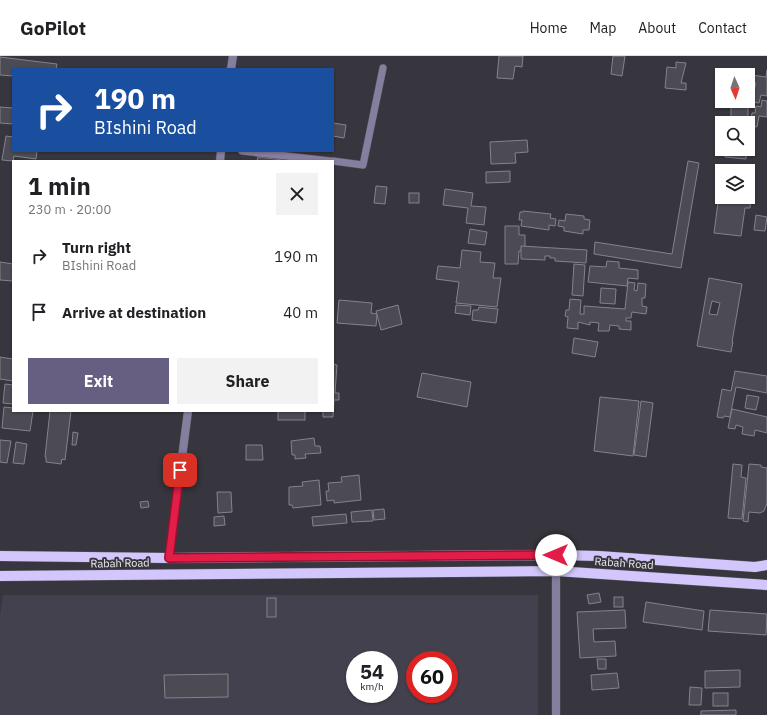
<!DOCTYPE html>
<html lang="en">
<head>
<meta charset="utf-8">
<style>
	:root { --surface:#fff; --page:#f2f2f2; --text:#202124; --muted:#757577; --line:#e0e0e0; --accent:#665f82 }
	body { margin:0; font-family:"IBM Plex Sans",sans-serif; background:var(--page); color:var(--text); height:100vh; display:flex; flex-direction:column; font-size:15px; white-space:nowrap }
	* { box-sizing:border-box; margin:0 }
	p { font-size:13px; color:var(--muted) }
	.icon { flex:none; width:22px; height:22px; fill:none; stroke:currentColor; stroke-width:2; stroke-linecap:round; stroke-linejoin:round }
	.map { position:relative; flex:1; overflow:hidden }
	.details { position:absolute; left:12px; top:104px; width:322px; height:252px; display:flex; flex-direction:column; background:var(--surface); border-radius:0px; box-shadow:0 1px 3px #0004 }
	.details>* { flex:none }
	.banner { position:absolute; left:12px; top:12px; width:322px; height:84px; border-radius:0px; box-shadow:0 1px 3px #0004; background:#1a4fa0; color:#fff; overflow:hidden }
	.needle { width:26px; rotate:177deg }
	.buttons { position:absolute; left:715px; top:12px; display:grid; gap:8px }
	.buttons a { display:grid; place-items:center; width:40px; height:40px; border-radius:0px; background:var(--surface); box-shadow:0 1px 3px #0004; font-size:20px }
	.speed { position:absolute; left:346px; top:595px; display:flex; gap:8px; font-size:20px; font-weight:700; text-align:center }
	.speed>* { display:grid; place-content:center; width:52px; height:52px; border-radius:50%; background:var(--surface); box-shadow:0 1px 3px #0004; line-height:1 }
	.speed small { font-size:10px; font-weight:400 }
	.speed .limit { border:6px solid #d22; background:#fff; color:#111 }
	.pin { position:absolute; display:grid; place-items:center; width:34px; height:34px; color:#fff; margin:-17px; border-radius:8px; box-shadow:0 2px 6px #0006 }
	.me { position:absolute; width:44px; margin:-22px; rotate:270deg; stroke-linejoin:round; filter:drop-shadow(0 0 3px #0008) }
	.turn { display:flex; align-items:center; gap:14px; height:84px; padding:0 16px; font-size:18px }
	.turn .icon { width:52px; height:52px; stroke-width:2.5 }
	.turn b { display:block; font-size:28px; line-height:34px }
	.round { display:grid; place-items:center; flex:none; width:42px; height:42px; border-radius:0px; background:var(--page) }
	.overview { display:flex; align-items:center; justify-content:space-between; height:68px; padding:0 16px }
	h1 { font-size:24px; font-weight:800; line-height:30px }
	.cta { display:flex; gap:8px; margin-top:auto; padding:8px 16px }
	.cta a { flex:1; height:46px; border-radius:0px; background:var(--accent); color:#fff; font-size:16px; font-weight:800; line-height:46px; text-align:center }
	.cta a+a { background:var(--page); color:var(--text) }
	ul { padding:0; list-style:none }
	li { display:flex; align-items:center; gap:12px; height:56px; padding:0 16px }
	li div { flex:1 }
	li b { display:block; font-size:15px }
	li em { font-style:normal }
	header { display:flex; align-items:center; gap:24px; box-sizing:border-box; height:56px; padding:0 20px; background:var(--surface); border-bottom:1px solid var(--line) }
	header strong { font-size:19px }
	nav { display:flex; gap:22px; margin-inline-start:auto; font-size:14px }
	.map>svg:first-child { display:block }
	.built { fill:#43414e; fill-rule:evenodd }
	.building { fill:#4c4b53; stroke:#84828b; fill-rule:evenodd }
	.lines { fill:none; stroke-linecap:round; stroke-linejoin:round }
	.lane-casing { stroke:#54525a; stroke-width:8 }
	.street-casing { stroke:#54525a; stroke-width:9 }
	.primary-casing { stroke:#54525a; stroke-width:11 }
	.lane { stroke:#857e9e; stroke-width:7 }
	.street { stroke:#857e9e; stroke-width:8 }
	.primary { stroke:#d2c6fc; stroke-width:10 }
	.route-casing { stroke:#92132f; stroke-width:10 }
	.route { stroke:#e11d48; stroke-width:7 }
	.labels { text-anchor:middle; dominant-baseline:central; stroke-width:4; stroke-linejoin:round; paint-order:stroke }
	.street-label { font-size:11px; fill:#ededf1; stroke:#37353d }
</style>
</head>
<body>
<header>
<strong>GoPilot</strong>
<nav><a>Home</a><a>Map</a><a>About</a><a>Contact</a></nav>
</header>
<div class="map">
<svg width="767" height="659" viewBox="0 0 767 659">
	<rect width="100%" height="100%" fill="#37353d"/>
	<path class="built" d="M3,539h535v120h-538v-100zM355,604h34v34h-34zM415,604h34v34h-34z"/>
	<g class="building">
		<polygon points="499,0 523,0 522,11 515,10 513,23 497,22"/>
		<polygon points="613,0 625,0 622,20 611,18"/>
		<polygon points="0,1 57,8 56,13 13,13 13,20 0,19"/>
		<polygon points="676,6 686,7 681,27 686,27 686,34 665,32 667,11 676,12"/>
		<polygon points="767,14 767,40 761,39 759,47 751,46 756,27 750,26 751,19 766,21"/>
		<polygon points="748,43 748,64 731,63 731,45 748,45"/>
		<polygon points="762,44 767,45 767,61 759,60 757,71 750,70 752,57 755,57 756,50 761,51"/>
		<polygon points="0,51 13,52 13,68 0,67"/>
		<polygon points="333,67 346,69 344,82 333,80"/>
		<polygon points="6,80 13,81 13,95 37,95 36,103 14,100 13,105 2,104"/>
		<polygon points="527,84 528,96 515,97 516,107 491,108 490,86"/>
		<polygon points="725,93 747,93 746,103 725,101"/>
		<polygon points="258,101 284,104 283,105 257,105"/>
		<polygon points="688,105 699,107 681,212 594,198 595,186 672,198"/>
		<polygon points="723,110 750,114 748,126 748,115 722,115"/>
		<polygon points="510,115 510,126 486,127 486,116"/>
		<polygon points="722,116 722,141 751,140 750,152 745,152 741,180 714,177"/>
		<polygon points="376,130 387,131 385,148 374,147"/>
		<polygon points="445,133 473,137 471,150 486,151 484,169 466,167 468,152 443,149"/>
		<rect x="409" y="137" width="10" height="10"/>
		<polygon points="523,155 551,158 550,162 556,163 555,170 549,169 549,174 521,170 522,164 519,164 520,156 523,156"/>
		<polygon points="566,158 584,160 584,163 590,164 589,174 583,174 583,178 564,175 564,171 558,170 559,164 565,165"/>
		<polygon points="756,159 767,161 765,175 754,174"/>
		<polygon points="505,170 519,170 519,179 525,179 525,195 519,195 518,208 505,208"/>
		<polygon points="470,173 487,176 485,189 468,187"/>
		<polygon points="521,190 587,194 586,207 555,205 555,202 550,202 550,200 545,200 545,204 521,203"/>
		<polygon points="462,194 481,196 480,206 495,207 493,222 501,222 497,251 456,247 459,226 436,223 438,210 460,212"/>
		<polygon points="607,205 619,206 619,212 638,214 638,223 628,222 627,230 588,226 590,210 606,211"/>
		<polygon points="0,206 13,208 13,225 0,224"/>
		<polygon points="574,208 585,209 583,240 572,239"/>
		<path d="M709,222l33,6 -10,58h1l-2,10 -34,-6zM712,245l8,2 -3,12 -8,-1z"/>
		<polygon points="628,226 635,227 634,234 637,235 638,227 646,228 645,242 642,242 642,250 647,251 646,258 632,256 631,262 626,262 626,265 631,265 631,274 619,273 619,270 610,269 609,275 598,275 599,267 590,266 590,269 578,266 578,273 567,272 568,261 565,260 566,254 569,254 570,243 581,244 580,258 584,258 584,250 625,253"/>
		<polygon points="601,232 616,233 615,248 600,247"/>
		<polygon points="339,244 372,247 371,257 377,258 376,270 337,267"/>
		<polygon points="398,249 402,268 381,274 376,255"/>
		<polygon points="456,249 471,250 470,259 455,257"/>
		<polygon points="479,251 498,253 496,267 472,264 473,254 478,254"/>
		<polygon points="574,282 598,286 595,301 572,297"/>
		<polygon points="0,301 13,303 13,325 0,323"/>
		<polygon points="333,308 337,309 335,337 339,337 339,344 334,344 333,361 323,361 323,355 317,355 333,355"/>
		<polygon points="735,315 767,320 767,337 736,331 730,361 724,360 723,362 717,361 722,333 731,335"/>
		<polygon points="422,317 471,326 467,351 417,341"/>
		<polygon points="5,328 13,329 13,348 3,347"/>
		<polygon points="747,339 759,341 756,354 745,352"/>
		<polygon points="600,341 639,345 633,400 594,395"/>
		<polygon points="641,345 653,347 646,401 634,399"/>
		<polygon points="4,351 13,352 13,355 33,355 30,375 2,372"/>
		<polygon points="732,353 767,361 767,377 755,374 754,380 742,378 743,371 736,369 735,373 728,372"/>
		<polygon points="50,355 71,355 65,404 62,403 61,408 46,406 46,401 45,401"/>
		<rect x="278" y="355" width="27" height="9"/>
		<polygon points="73,376 78,377 76,389 72,389"/>
		<polygon points="314,382 315,390 320,390 321,397 305,398 306,402 295,403 295,399 292,399 291,385"/>
		<polygon points="0,384 11,385 7,407 0,406"/>
		<polygon points="16,386 27,388 24,408 13,407"/>
		<polygon points="246,389 262,389 263,404 246,404"/>
		<polygon points="733,408 742,409 741,421 746,422 742,463 728,462"/>
		<polygon points="749,408 761,409 761,411 767,412 767,447 764,455 760,457 749,456 748,466 743,465"/>
		<polygon points="359,419 361,444 334,447 334,444 327,445 326,435 329,435 328,427 342,426 341,421"/>
		<polygon points="319,424 321,449 293,452 292,449 289,449 289,431 303,430 302,426"/>
		<polygon points="217,436 231,436 232,456 218,457"/>
		<polygon points="148,445 149,451 141,452 140,446"/>
		<polygon points="384,453 385,463 374,464 373,454"/>
		<polygon points="372,454 373,465 352,466 351,456"/>
		<polygon points="346,458 347,467 313,470 312,461"/>
		<polygon points="224,460 225,469 214,470 214,461"/>
		<polygon points="599,537 601,546 589,548 587,539"/>
		<rect x="614" y="541" width="9" height="10"/>
		<rect x="267" y="542" width="9" height="19"/>
		<polygon points="646,546 704,555 702,574 643,566"/>
		<polygon points="625,554 626,572 593,573 594,586 615,585 616,600 580,602 577,556"/>
		<polygon points="710,554 767,558 766,579 708,575"/>
		<polygon points="597,603 606,603 606,613 598,613"/>
		<polygon points="740,614 740,631 705,632 705,615"/>
		<polygon points="617,617 619,632 592,634 591,619"/>
		<polygon points="228,618 228,641 165,642 164,619"/>
		<polygon points="690,631 702,632 701,649 689,649"/>
		<rect x="713" y="637" width="15" height="13"/>
		<polygon points="736,654 736,659 701,659 701,655"/>
	</g>
	<g class="lines">
		<g class="lane-casing">
			<g id="lane">
				<polyline points="242,95 330,105"/>
				<polyline points="333,105 363,109 383,12"/>
			</g>
		</g>
		<g class="street-casing">
			<g id="street">
				<polyline points="231,13 233,0"/>
				<polyline points="220,105 221,95"/>
				<polyline points="169,502 188,355"/>
				<polyline points="556,659 556,515"/>
			</g>
		</g>
		<g class="primary-casing">
			<g id="primary">
				<polyline points="0,500 169,502 556,499 599,500 755,511 767,509"/>
				<polyline points="0,520 556,515 767,529"/>
			</g>
		</g>
		<use href="#lane" class="lane"/>
		<use href="#street" class="street"/>
		<use href="#primary" class="primary"/>
	</g>
	<g class="lines">
		<g class="route-casing">
			<polyline id="route" points="180,414 169,502 556,499"/>
		</g>
		<use href="#route" class="route"/>
	</g>
	<g class="labels">
		<g class="street-label">
			<text transform="translate(120 507) rotate(-1)">Rabah Road</text>
			<text transform="translate(624 507) rotate(4)">Rabah Road</text>
		</g>
	</g>
</svg>
<div class="buttons">
<a><svg class="needle" viewBox="-14 -14 28 28"><path d="M0-13l5 13h-10z" fill="#e53935"/><path d="M0 13l5-13h-10z" fill="#757577"/></svg></a>
<a><svg class="icon" aria-label="search" viewBox="0 0 24 24"><circle cx="10" cy="10" r="6"/><path d="M15 15l6 6"/></svg></a>
<a><svg class="icon" aria-label="layers" viewBox="0 0 24 24"><path d="M12 4l9 5-9 5-9-5zM3 14l9 5 9-5"/></svg></a>
</div>
<div class="speed"><div>54<small>km/h</small></div><div class="limit">60</div></div>
<div class="pin" style="left:180px;top:414px;background:#d93025"><svg class="icon" aria-label="arrive" viewBox="0 0 24 24"><path d="M6 21V4h12l-3 4 3 4H6"/></svg></div>
<svg class="me" style="left:556px;top:499px" viewBox="-20 -20 40 40"><circle r="19" fill="#fff"/><path d="M0-13L10 11 0 6-10 11z" fill="#e11d48"/></svg>
<div class="banner">
<div class="turn"><svg class="icon" aria-label="right" viewBox="0 0 24 24"><path d="M7 20v-9h11M14 6l5 5-5 5"/></svg><div><b>190 m</b>BIshini Road</div></div>
</div>
<section class="details">
<div class="overview"><div><h1>1 min</h1><p>230 m · 20:00</p></div><a class="round"><svg class="icon" aria-label="close" viewBox="0 0 24 24"><path d="M6 6l12 12M18 6L6 18"/></svg></a></div>
<ul>
<li><svg class="icon" aria-label="right" viewBox="0 0 24 24"><path d="M7 20v-9h11M14 6l5 5-5 5"/></svg><div><b>Turn right</b><p>BIshini Road</p></div><em>190 m</em></li>
<li><svg class="icon" aria-label="arrive" viewBox="0 0 24 24"><path d="M6 21V4h12l-3 4 3 4H6"/></svg><div><b>Arrive at destination</b></div><em>40 m</em></li>
</ul>
<div class="cta"><a>Exit</a><a>Share</a></div>
</section>
</div>
</body>
</html>
